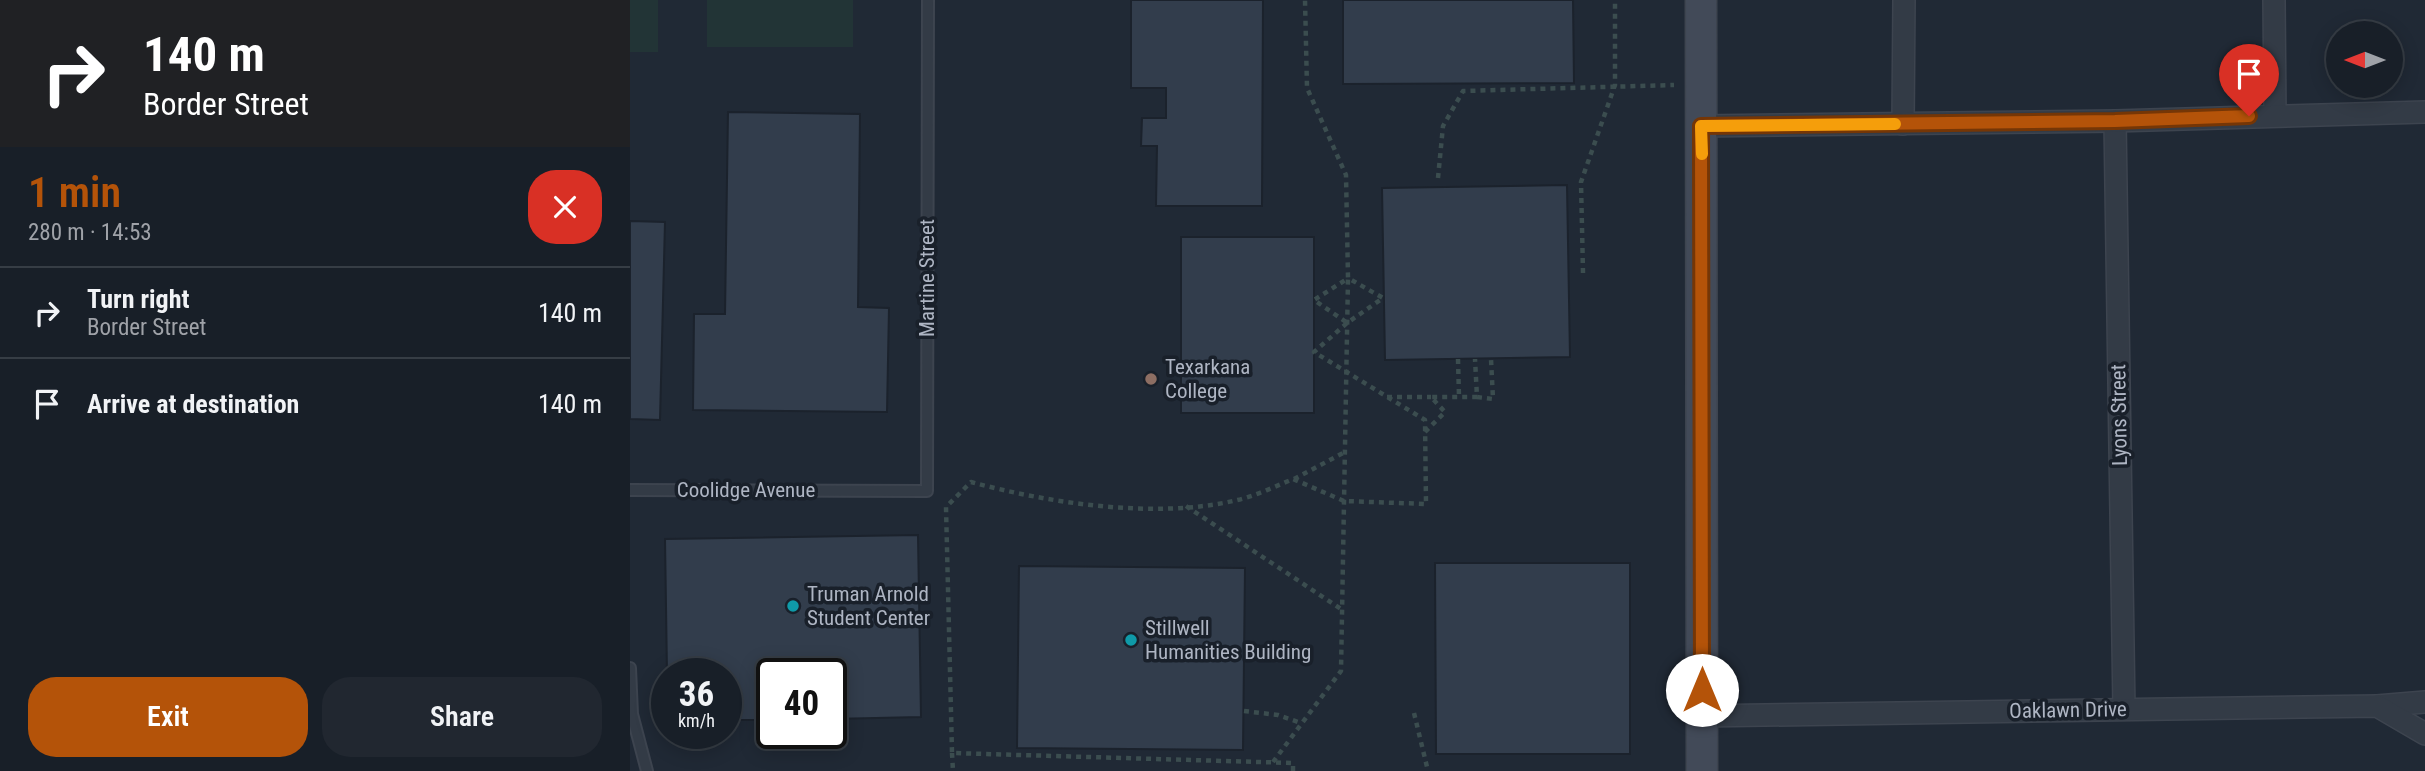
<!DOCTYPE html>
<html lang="en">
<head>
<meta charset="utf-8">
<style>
	:root { --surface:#181f28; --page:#212730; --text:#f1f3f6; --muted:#9fa2a8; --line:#363d45; --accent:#b45309 }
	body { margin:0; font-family:"Roboto Condensed",sans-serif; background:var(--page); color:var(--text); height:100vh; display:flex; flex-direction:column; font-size:26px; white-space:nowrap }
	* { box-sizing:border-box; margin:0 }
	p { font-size:23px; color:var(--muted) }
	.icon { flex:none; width:38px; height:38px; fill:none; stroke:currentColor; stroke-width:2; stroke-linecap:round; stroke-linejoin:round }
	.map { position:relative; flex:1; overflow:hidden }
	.side { display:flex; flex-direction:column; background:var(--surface); width:630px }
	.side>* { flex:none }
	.banner { background:#202124; color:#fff; overflow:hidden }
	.needle { width:46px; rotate:270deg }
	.controls { position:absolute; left:1696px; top:21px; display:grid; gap:14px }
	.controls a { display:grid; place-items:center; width:77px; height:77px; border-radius:50%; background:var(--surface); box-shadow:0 4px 18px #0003,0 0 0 2px var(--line); font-size:35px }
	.speed { position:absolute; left:21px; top:658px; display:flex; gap:14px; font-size:35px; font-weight:700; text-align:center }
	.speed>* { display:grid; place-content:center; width:91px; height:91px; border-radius:50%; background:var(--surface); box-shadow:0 4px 18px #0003,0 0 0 2px var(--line); line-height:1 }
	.speed small { font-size:18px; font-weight:400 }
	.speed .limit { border:4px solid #111; border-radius:10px; background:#fff; color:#111 }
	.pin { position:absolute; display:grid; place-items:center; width:60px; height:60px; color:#fff; margin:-72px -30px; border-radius:50% 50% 50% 0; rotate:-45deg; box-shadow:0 0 7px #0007 }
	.pin .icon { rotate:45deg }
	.me { position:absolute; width:77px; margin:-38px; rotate:0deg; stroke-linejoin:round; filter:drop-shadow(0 0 5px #0008) }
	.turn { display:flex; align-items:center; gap:24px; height:147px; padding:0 28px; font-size:32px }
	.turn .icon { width:91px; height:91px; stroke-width:2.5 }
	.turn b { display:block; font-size:49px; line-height:60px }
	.round { display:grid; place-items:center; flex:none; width:74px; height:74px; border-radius:28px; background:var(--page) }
	.head { display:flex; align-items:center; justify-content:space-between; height:119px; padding:0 28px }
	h1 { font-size:42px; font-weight:600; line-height:52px; color:var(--accent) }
	.cta { display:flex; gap:14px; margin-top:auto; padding:14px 28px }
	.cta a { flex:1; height:80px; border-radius:28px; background:var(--accent); color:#fff; font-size:28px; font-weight:600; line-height:80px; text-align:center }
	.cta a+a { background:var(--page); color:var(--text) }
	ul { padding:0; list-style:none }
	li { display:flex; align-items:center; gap:21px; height:91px; padding:0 28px; border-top:2px solid var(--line) }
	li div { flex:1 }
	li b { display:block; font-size:26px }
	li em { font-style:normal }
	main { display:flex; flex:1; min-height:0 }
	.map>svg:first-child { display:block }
	.green { fill:#223436 }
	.building { fill:#323d4c; stroke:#1b222c; stroke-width:2 }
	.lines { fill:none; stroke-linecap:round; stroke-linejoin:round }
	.lane-casing { stroke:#3d444f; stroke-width:14 }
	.street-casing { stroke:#3d444f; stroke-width:24 }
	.secondary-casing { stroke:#3d444f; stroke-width:33 }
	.path { stroke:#3b4d4f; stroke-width:4.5; stroke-dasharray:5 5; stroke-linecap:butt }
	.lane { stroke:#333b46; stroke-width:10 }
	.street { stroke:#333b46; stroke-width:21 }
	.secondary { stroke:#424a58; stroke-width:30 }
	.route-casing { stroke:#753606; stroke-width:18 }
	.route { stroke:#b45309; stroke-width:12 }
	.slow { stroke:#f59e0b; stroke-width:12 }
	.education-dot { fill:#8d6e63; stroke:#19202a; stroke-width:2.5 }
	.culture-dot { fill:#0f9aa8; stroke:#19202a; stroke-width:2.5 }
	.labels { text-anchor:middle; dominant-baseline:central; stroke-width:7; stroke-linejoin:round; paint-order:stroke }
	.street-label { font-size:21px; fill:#aeb5c3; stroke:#19202a }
	.poi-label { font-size:21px; fill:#aeb5c3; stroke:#19202a; text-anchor:start }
</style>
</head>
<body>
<main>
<section class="side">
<div class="banner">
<div class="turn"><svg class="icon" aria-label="right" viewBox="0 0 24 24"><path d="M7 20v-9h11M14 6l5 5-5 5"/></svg><div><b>140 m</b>Border Street</div></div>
</div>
<div class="head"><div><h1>1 min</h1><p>280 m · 14:53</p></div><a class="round" style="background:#d93025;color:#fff"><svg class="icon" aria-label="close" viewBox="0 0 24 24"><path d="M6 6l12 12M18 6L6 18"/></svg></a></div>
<ul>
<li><svg class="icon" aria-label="right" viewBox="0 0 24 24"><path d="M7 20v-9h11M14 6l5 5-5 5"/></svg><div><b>Turn right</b><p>Border Street</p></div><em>140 m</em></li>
<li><svg class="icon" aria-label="arrive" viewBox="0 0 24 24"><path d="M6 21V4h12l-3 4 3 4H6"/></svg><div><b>Arrive at destination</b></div><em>140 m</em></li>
</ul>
<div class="cta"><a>Exit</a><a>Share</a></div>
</section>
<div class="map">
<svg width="1795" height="771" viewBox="0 0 1795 771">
	<rect width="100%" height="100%" fill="#202935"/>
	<g class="green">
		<rect x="0" y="0" width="28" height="52"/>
		<rect x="77" y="0" width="146" height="47"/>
	</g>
	<g class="building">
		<polygon points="501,0 633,0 632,206 526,206 527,146 511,146 512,118 536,118 536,88 501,88"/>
		<polygon points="713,0 943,0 944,83 713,84"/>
		<polygon points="98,112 230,114 228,307 259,308 257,412 63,410 64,314 95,314"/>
		<polygon points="937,185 940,357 755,360 752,188"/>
		<polygon points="0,221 35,222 30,420 0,419"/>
		<rect x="551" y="237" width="133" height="176"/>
		<polygon points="288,535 291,717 201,719 201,674 142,674 142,720 96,720 96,674 37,674 35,539"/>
		<polygon points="805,563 1000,563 1000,754 806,754"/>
		<polygon points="389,566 615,568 613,750 387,748"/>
	</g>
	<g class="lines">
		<g class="lane-casing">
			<g id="lane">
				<polyline points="0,490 297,491 298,0"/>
				<polyline points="0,668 2,714 17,771"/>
			</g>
		</g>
		<g class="street-casing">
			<g id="street">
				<polyline points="1644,0 1645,115"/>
				<polyline points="1485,121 1494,709"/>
				<polyline points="1273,124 1274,0"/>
				<polyline points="1071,126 1485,121 1795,112"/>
				<polyline points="1747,706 1795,702"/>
				<polyline points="1072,716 1747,706 1795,734"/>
			</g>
		</g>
		<g class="secondary-casing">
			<polyline id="secondary" points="1071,0 1072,771"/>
		</g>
		<g class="path">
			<polyline points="808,178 813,126 833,91 1044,85"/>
			<polyline points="953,273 951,182 985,85 985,0"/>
			<polyline points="716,322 684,300 717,279"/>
			<polyline points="828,359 829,397"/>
			<polyline points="757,397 801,397"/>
			<polyline points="847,397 863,399 861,359"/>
			<polyline points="795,432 815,412 801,397 847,397 845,359"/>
			<polyline points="664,479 715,452"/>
			<polyline points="556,506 711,609"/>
			<polyline points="614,711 648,715 671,723"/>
			<polyline points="784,713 798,771"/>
			<polyline points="322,753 323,771"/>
			<polyline points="643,762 711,671 718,278"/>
			<path d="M663,771v-8l-341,-10 -6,-246 25,-25c78,21 182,37 262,19 20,-4 41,-14 60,-22l51,22 82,3 -1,-84 -111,-68 33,-29 36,-25 -35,-20 -2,-103 -39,-87 -2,-88"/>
		</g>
		<use href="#lane" class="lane"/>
		<use href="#street" class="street"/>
		<use href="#secondary" class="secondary"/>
	</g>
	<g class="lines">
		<g class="route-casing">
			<polyline id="route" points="1072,690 1071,126 1485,121 1619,116"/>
		</g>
		<use href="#route" class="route"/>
		<polyline class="slow" points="1072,154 1071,126 1265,124"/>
	</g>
	<circle class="education-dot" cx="521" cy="379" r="7"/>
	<g class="culture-dot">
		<circle cx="163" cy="606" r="7"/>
		<circle cx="501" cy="640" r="7"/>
	</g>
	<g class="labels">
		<g class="street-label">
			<text transform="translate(297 278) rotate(-90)">Martine Street</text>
			<text transform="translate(1489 415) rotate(-91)">Lyons Street</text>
			<text x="116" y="490">Coolidge Avenue</text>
			<text transform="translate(1438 710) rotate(-1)">Oaklawn Drive</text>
		</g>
		<g class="poi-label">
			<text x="535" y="367">Texarkana<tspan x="535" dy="24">College</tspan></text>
			<text x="177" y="594">Truman Arnold<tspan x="177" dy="24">Student Center</tspan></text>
			<text x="515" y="628">Stillwell<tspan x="515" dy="24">Humanities Building</tspan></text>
		</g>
	</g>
</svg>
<div class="controls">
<a><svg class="needle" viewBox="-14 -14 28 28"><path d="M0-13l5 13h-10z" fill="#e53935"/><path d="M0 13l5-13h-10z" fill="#9fa2a8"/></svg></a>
</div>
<div class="speed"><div>36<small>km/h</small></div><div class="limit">40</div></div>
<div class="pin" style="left:1619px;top:116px;background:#d93025"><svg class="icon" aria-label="arrive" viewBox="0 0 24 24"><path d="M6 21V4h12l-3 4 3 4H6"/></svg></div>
<svg class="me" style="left:1072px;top:690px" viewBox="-20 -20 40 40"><circle r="19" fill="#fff"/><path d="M0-13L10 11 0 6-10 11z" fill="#b45309"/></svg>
</div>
</main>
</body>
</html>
